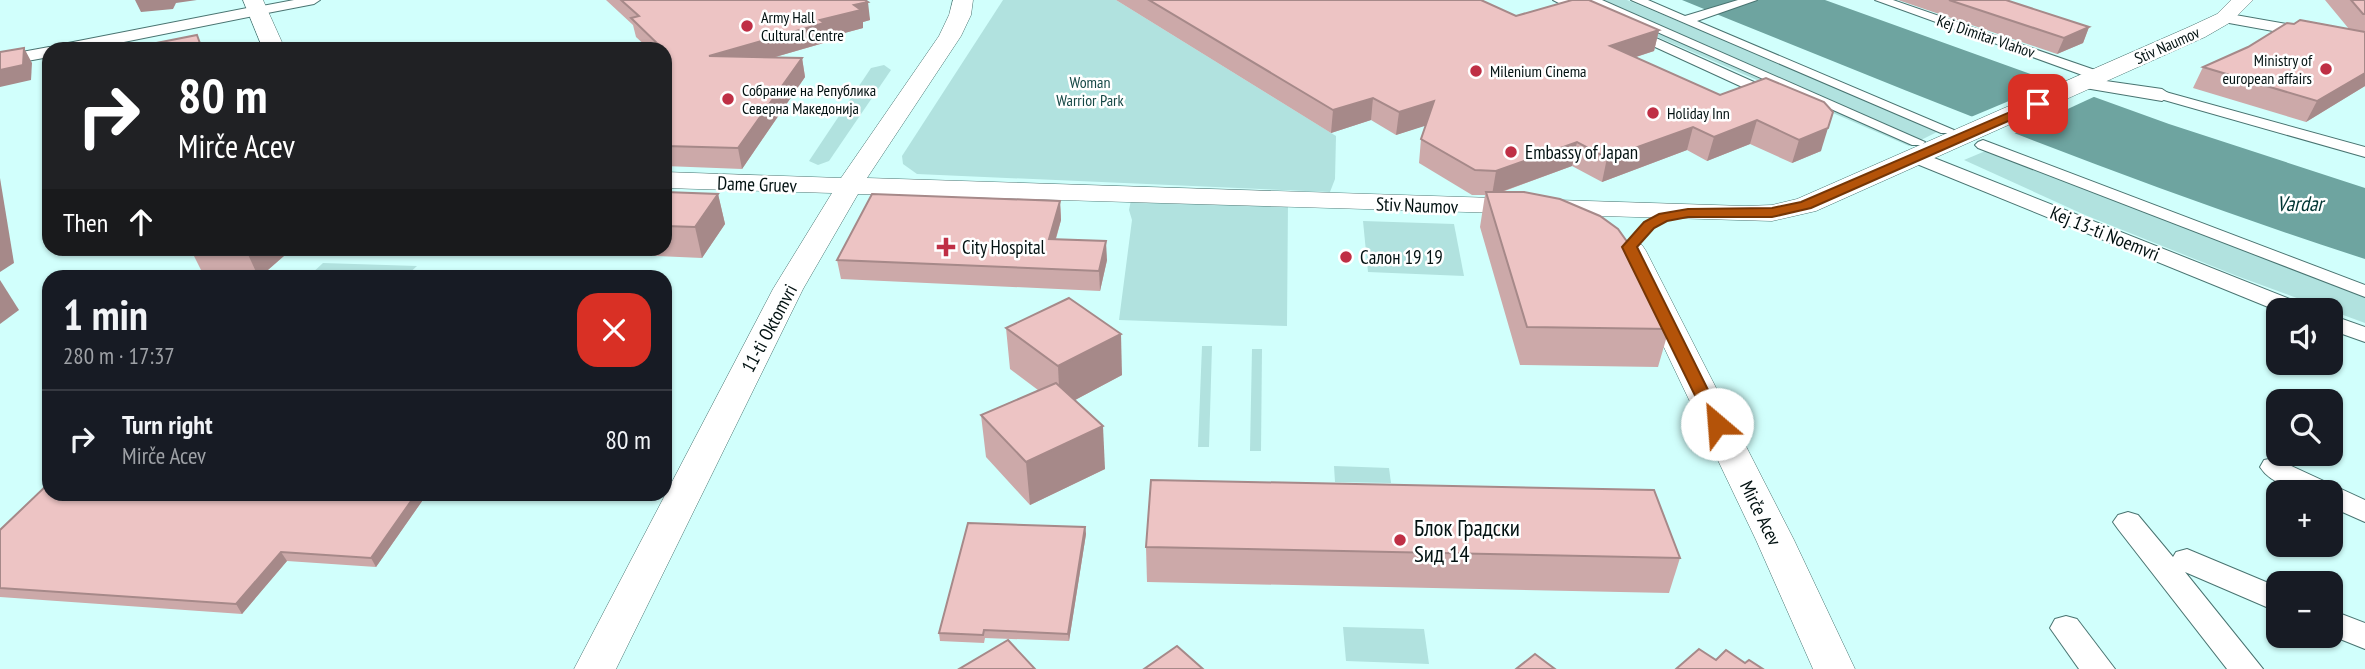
<!DOCTYPE html>
<html lang="en">
<head>
<meta charset="utf-8">
<style>
	:root { --surface:#171b24; --page:#20242c; --text:#f1f3f6; --muted:#9ea1a6; --line:#363941 }
	body { margin:0; font-family:"PT Sans Narrow",sans-serif; background:var(--page); color:var(--text); height:100vh; display:flex; flex-direction:column; font-size:26px; white-space:nowrap }
	* { box-sizing:border-box; margin:0 }
	p { font-size:23px; color:var(--muted) }
	.icon { flex:none; width:38px; height:38px; fill:none; stroke:currentColor; stroke-width:2; stroke-linecap:round; stroke-linejoin:round }
	.map { position:relative; flex:1; overflow:hidden }
	.sheet { position:absolute; left:42px; top:270px; width:630px; height:231px; display:flex; flex-direction:column; background:var(--surface); border-radius:21px; box-shadow:0 2px 5px #0004 }
	.sheet>* { flex:none }
	.guide { position:absolute; left:42px; top:42px; width:630px; height:214px; border-radius:21px; box-shadow:0 2px 5px #0004; background:#202124; color:#fff; overflow:hidden }
	.buttons { position:absolute; left:2266px; top:298px; display:grid; gap:14px }
	.buttons a { display:grid; place-items:center; width:77px; height:77px; border-radius:14px; background:var(--surface); box-shadow:0 2px 5px #0004; font-size:35px }
	.pin { position:absolute; display:grid; place-items:center; width:60px; height:60px; color:#fff; margin:-30px; border-radius:14px; box-shadow:0 4px 10px #0006 }
	.me { position:absolute; width:77px; margin:-38px; rotate:333deg; stroke-linejoin:round; filter:drop-shadow(0 0 5px #0008) }
	.turn { display:flex; align-items:center; gap:24px; height:147px; padding:0 21px; font-size:32px }
	.turn .icon { width:91px; height:91px; stroke-width:2.5 }
	.turn b { display:block; font-size:49px; line-height:60px }
	.then { display:flex; align-items:center; height:66px; padding:0 21px; background:#0003; gap:14px; font-size:26px }
	.round { display:grid; place-items:center; flex:none; width:74px; height:74px; border-radius:21px; background:var(--page) }
	.summary { display:flex; align-items:center; justify-content:space-between; height:119px; padding:0 21px }
	h1 { font-size:42px; font-weight:700; line-height:52px }
	ul { padding:0; list-style:none }
	li { display:flex; align-items:center; gap:21px; height:98px; padding:0 21px; border-top:2px solid var(--line) }
	li div { flex:1 }
	li b { display:block; font-size:26px }
	li em { font-style:normal }
	.map>svg:first-child { display:block }
	.green { fill:#b1e2df }
	.water { fill:#6ea4a0 }
	.pier { fill:#d1fffc }
	.lines { fill:none; stroke-linecap:round; stroke-linejoin:round }
	.pedestrian-casing { stroke:#497471; stroke-width:2 }
	.minor-casing { stroke:#497471; stroke-width:2 }
	.tertiary-casing { stroke:#497471; stroke-width:1 }
	.pedestrian { fill:#fff; fill-rule:evenodd }
	.minor { fill:#fff; fill-rule:evenodd }
	.tertiary { fill:#fff; fill-rule:evenodd }
	.wall { fill:#cca9a9 }
	.shaded-wall { fill:#a68989 }
	.building { fill:#edc4c4; stroke:#a68989; stroke-width:2 }
	.route { fill:#b45309; stroke:#753606; stroke-width:2 }
	.poi-dot { fill:#bf2f45; stroke:#fff; stroke-width:2.5 }
	.labels { text-anchor:middle; dominant-baseline:central; stroke-width:5; stroke-linejoin:round; paint-order:stroke }
	.far-poi-label { font-size:16px; fill:#021111; stroke:#fff; text-anchor:start }
	.far-street-label { font-size:16px; fill:#021111; stroke:#fff }
	.far-park-label { font-size:16px; fill:#164846; stroke:#fff }
	.poi-label { font-size:19px; fill:#021111; stroke:#fff; text-anchor:start }
	.street-label { font-size:19px; fill:#021111; stroke:#fff }
	.water-label { font-size:21px; font-style:italic; fill:#003533; stroke:#fff }
	.near-poi-label { font-size:23px; fill:#021111; stroke:#fff; text-anchor:start }
</style>
</head>
<body>
<div class="map">
<svg width="2365" height="669" viewBox="0 0 2365 669">
	<rect width="100%" height="100%" fill="#d1fffc"/>
	<g class="green">
		<polygon points="1003,0 1116,0 1336,136 1335,179 1330,192 917,174 903,164 902,156"/>
		<polygon points="1572,0 1627,0 1941,130 1909,146"/>
		<polygon points="884,65 891,70 829,161 818,165 809,161 871,68"/>
		<polygon points="1995,147 2365,287 2365,323 2237,276 2085,215 1964,160"/>
		<polygon points="1132,195 1288,201 1287,326 1119,320 1132,220 1129,210"/>
		<polygon points="1363,221 1454,224 1464,276 1368,272"/>
		<polygon points="323,263 417,266 406,276 309,276"/>
		<polygon points="1202,346 1212,346 1209,447 1198,447"/>
		<polygon points="1252,349 1262,349 1261,451 1250,451"/>
		<polygon points="1334,466 1389,468 1391,483 1335,482"/>
		<polygon points="1343,627 1424,629 1429,664 1346,661"/>
	</g>
	<path class="water" d="M1682,0h143l344,124 196,64v71c-232,-75 -457,-167 -683,-259z"/>
	<polygon class="pier" points="2057,81 2098,95 2009,136 1966,119"/>
	<g class="lines">
		<g class="pedestrian-casing">
			<g id="pedestrian">
				<polygon points="294,0 320,0 314,4 257,15 251,11 252,8"/>
				<polygon points="1553,0 1570,0 1593,12 1592,15 1582,15"/>
				<polygon points="1585,0 1602,0 1925,142 1922,145 1912,145"/>
				<polygon points="1631,0 1648,0 1685,16 1738,0 1757,0 1697,21 1954,130 1951,133 1941,133"/>
				<polygon points="1875,0 1893,0 2095,70 2097,73 2095,76 2085,76"/>
				<polygon points="1647,34 1774,91 1776,94 1769,98 1764,97 1642,41 1640,38"/>
				<polygon points="2162,91 2365,147 2365,157 2157,98 2155,95 2157,92"/>
				<polygon points="1983,140 2365,285 2365,297 1978,148 1975,145 1978,142"/>
			</g>
		</g>
		<g class="minor-casing">
			<g id="minor">
				<polygon points="257,6 263,8 265,11 263,14 89,49 49,49 49,57 0,66 0,56 49,47 55,48 63,44"/>
				<polygon points="2224,13 2365,38 2365,48 2218,21 2216,18"/>
				<polygon points="2085,78 2162,89 2171,95 2162,101 2079,87 2076,83"/>
				<polygon points="1914,150 2305,305 2309,310 2278,311 1907,160 1904,156 1907,152"/>
				<polygon points="2331,315 2365,327 2365,342 2331,330"/>
				<path d="M2274,458l91,42v22l-34,-15v-15c-23,0 -57,-3 -71,-25l4,-7z"/>
				<polygon points="2128,512 2138,515 2173,557 2176,552 2187,549 2278,587 2278,612 2185,572 2263,669 2227,669 2118,529 2113,522 2118,515"/>
				<polygon points="2331,610 2365,623 2365,649 2330,635"/>
				<polygon points="2066,616 2077,619 2115,669 2079,669 2050,628 2055,619"/>
			</g>
		</g>
		<g class="tertiary-casing">
			<g id="tertiary">
				<polygon points="243,0 263,0 285,49 263,49"/>
				<polygon points="953,0 973,0 971,15 961,36 867,178 1745,206 1772,205 1797,199 2189,27 2217,14 2231,0 2253,0 2231,22 2205,37 1816,211 1772,221 858,194 803,289 616,669 574,669 773,289 832,193 665,188 665,172 841,178 939,36 949,15"/>
				<polygon points="1632,242 1642,245 1646,251 1794,540 1855,669 1813,669 1756,540 1618,251 1622,245"/>
			</g>
		</g>
		<use href="#pedestrian" class="pedestrian"/>
		<use href="#minor" class="minor"/>
		<use href="#tertiary" class="tertiary"/>
	</g>
	<g class="wall">
		<polygon points="606,0 865,0 870,20 863,22 863,28 826,38 827,42 772,58 802,58 805,77 742,169 665,166 665,49 649,49 636,37 633,25"/>
		<polygon points="1116,0 1481,0 1516,16 1659,30 1654,51 1636,57 1821,151 1792,163 1750,144 1707,161 1687,150 1602,182 1572,166 1502,192 1669,329 1658,367 1520,365 1480,227 1485,195 1472,195 1419,163 1421,139 1426,125 1396,135 1371,120 1331,133"/>
		<polygon points="1898,0 2006,0 2089,27 2083,43 2057,54"/>
		<polygon points="2325,0 2365,0 2365,86 2306,122 2193,88 2203,67 2248,47 2294,24 2349,29"/>
		<polygon points="665,192 718,194 725,224 702,258 478,248 665,248"/>
		<polygon points="1060,201 1061,220 1056,239 1107,260 1100,291 841,279 837,260"/>
		<polygon points="190,248 293,248 261,276 204,276"/>
		<polygon points="1006,328 1122,375 1075,400 1105,469 1030,505 986,457 981,415 1038,390 1010,369"/>
		<polygon points="427,494 376,567 287,561 242,614 0,597 0,530"/>
		<polygon points="1085,527 1086,534 1069,641 985,638 984,643 940,641 939,633"/>
		<polygon points="1146,547 1680,558 1669,593 1147,582"/>
	</g>
	<g class="shaded-wall">
		<polygon points="135,0 197,0 176,3 173,9 141,12"/>
		<polygon points="868,2 870,20 863,22 863,28 826,38 827,42 713,75 709,56 820,20 854,5"/>
		<polygon points="2089,27 2083,43 2057,54 2064,38"/>
		<polygon points="1659,30 1654,51 1605,67 1610,46"/>
		<polygon points="24,48 32,63 31,80 0,87 0,70"/>
		<polygon points="802,58 805,77 742,169 738,148"/>
		<polygon points="2365,73 2365,86 2306,122 2317,101"/>
		<polygon points="1373,98 1371,120 1331,133 1333,110"/>
		<polygon points="1434,101 1431,124 1396,135 1399,112"/>
		<polygon points="1757,120 1750,144 1707,161 1714,137"/>
		<polygon points="1693,127 1687,150 1602,182 1607,158"/>
		<polygon points="1828,128 1821,151 1792,163 1799,140"/>
		<polygon points="1577,142 1572,166 1492,195 1496,171"/>
		<polygon points="0,178 14,263 0,272"/>
		<polygon points="718,194 725,224 702,258 695,227"/>
		<polygon points="1060,201 1061,220 1050,258 1049,239"/>
		<polygon points="1106,241 1107,260 1100,291 1099,271"/>
		<polygon points="245,248 293,248 261,276 258,276"/>
		<polygon points="0,280 19,310 0,324"/>
		<polygon points="1121,334 1122,375 1060,408 1058,366"/>
		<polygon points="1103,426 1105,469 1030,505 1026,462"/>
		<polygon points="416,494 427,494 376,567 371,558"/>
		<polygon points="1085,527 1086,534 1069,641 1068,634"/>
		<polygon points="281,552 287,561 242,614 236,604"/>
	</g>
	<g class="building">
		<polygon points="621,0 865,0 868,2 854,5 861,10 820,20 824,23 709,56 802,58 738,148 665,146 665,49 663,49 631,18 639,16"/>
		<polygon points="1149,0 1481,0 1516,16 1572,0 1589,0 1659,30 1610,46 1720,95 1766,78 1824,102 1833,112 1828,128 1799,140 1757,120 1714,137 1693,127 1607,158 1577,142 1496,171 1475,170 1421,139 1434,101 1399,112 1373,98 1333,110"/>
		<polygon points="1949,0 2006,0 2089,27 2064,38"/>
		<polygon points="2351,0 2365,0 2365,14 2363,14"/>
		<polygon points="2300,20 2365,32 2365,73 2317,101 2203,67 2248,47 2287,23 2294,24"/>
		<polygon points="197,35 202,49 142,49 141,46"/>
		<polygon points="24,48 23,65 0,70 0,52"/>
		<polygon points="665,192 718,194 695,227 665,226"/>
		<polygon points="1486,192 1524,192 1560,199 1600,216 1618,229 1628,243 1669,329 1527,327"/>
		<polygon points="872,194 1060,201 1049,239 1106,241 1099,271 837,260"/>
		<polygon points="1069,298 1121,334 1058,366 1006,328"/>
		<polygon points="1056,383 1103,426 1026,462 981,415"/>
		<polygon points="1151,480 1654,490 1680,558 1146,547"/>
		<polygon points="49,483 49,494 416,494 371,558 281,552 236,604 0,588 0,530"/>
		<polygon points="968,523 1085,527 1068,634 984,630 983,635 939,633"/>
		<polygon points="1008,640 1035,669 959,669"/>
		<polygon points="1177,646 1203,669 1144,669"/>
		<polygon points="1699,649 1716,660 1726,650 1745,663 1749,660 1763,669 1676,669"/>
		<polygon points="1535,654 1555,669 1516,669"/>
	</g>
	<polygon class="route" points="2038,100 2042,101 2042,106 1811,208 1772,217 1688,217 1667,221 1654,228 1637,247 1725,424 1723,428 1711,428 1622,247 1644,222 1659,214 1688,209 1772,208 1801,202"/>
	<g class="poi-dot">
		<circle cx="747" cy="26" r="7"/>
		<circle cx="2326" cy="69" r="7"/>
		<circle cx="1476" cy="71" r="7"/>
		<circle cx="728" cy="99" r="7"/>
		<circle cx="1653" cy="113" r="7"/>
		<circle cx="1511" cy="152" r="7"/>
		<path d="M942.5 236.5h7v7h7v7h-7v7h-7v-7h-7v-7h7z"/>
		<circle cx="1346" cy="257" r="7"/>
		<circle cx="1400" cy="540" r="7"/>
	</g>
	<g class="labels">
		<g class="far-poi-label">
			<text x="761" y="17">Army Hall<tspan x="761" dy="18">Cultural Centre</tspan></text>
			<text x="2312" y="60" text-anchor="end">Ministry of<tspan x="2312" dy="18">european affairs</tspan></text>
			<text x="1490" y="71">Milenium Cinema</text>
			<text x="742" y="90">Собрание на Република<tspan x="742" dy="18">Северна Македонија</tspan></text>
			<text x="1667" y="113">Holiday Inn</text>
		</g>
		<g class="far-street-label">
			<text transform="translate(1986 36) rotate(19)">Kej Dimitar Vlahov</text>
			<text transform="translate(2167 45) rotate(-24)">Stiv Naumov</text>
		</g>
		<g class="far-park-label">
			<text x="1090" y="82">Woman<tspan x="1090" dy="18">Warrior Park</tspan></text>
		</g>
		<g class="poi-label">
			<text x="1525" y="152">Embassy of Japan</text>
			<text x="962" y="247">City Hospital</text>
			<text x="1360" y="257">Салон 19 19</text>
		</g>
		<g class="street-label">
			<text transform="translate(757 184) rotate(2)">Dame Gruev</text>
			<text transform="translate(1417 205) rotate(2)">Stiv Naumov</text>
			<text transform="translate(2105 233) rotate(22)">Kej 13-ti Noemvri</text>
			<text transform="translate(769 328) rotate(-62)">11-ti Oktomvri</text>
			<text transform="translate(1761 513) rotate(64)">Mirče Acev</text>
		</g>
		<g class="water-label">
			<text x="2300" y="203">Vardar</text>
		</g>
		<g class="near-poi-label">
			<text x="1414" y="527">Блок Градски<tspan x="1414" dy="26">Sид 14</tspan></text>
		</g>
	</g>
</svg>
<div class="buttons">
<a><svg class="icon" aria-label="sound" viewBox="0 0 24 24"><path d="M4 9h4l5-4v14l-5-4H4zM17 9q2 3 0 6"/></svg></a>
<a><svg class="icon" aria-label="search" viewBox="0 0 24 24"><circle cx="10" cy="10" r="6"/><path d="M15 15l6 6"/></svg></a>
<a>+</a>
<a>−</a>
</div>
<div class="pin" style="left:2038px;top:104px;background:#d93025"><svg class="icon" aria-label="arrive" viewBox="0 0 24 24"><path d="M6 21V4h12l-3 4 3 4H6"/></svg></div>
<svg class="me" style="left:1717px;top:424px" viewBox="-20 -20 40 40"><circle r="19" fill="#fff"/><path d="M0-13L10 11 0 6-10 11z" fill="#b45309"/></svg>
<div class="guide">
<div class="turn"><svg class="icon" aria-label="right" viewBox="0 0 24 24"><path d="M7 20v-9h11M14 6l5 5-5 5"/></svg><div><b>80 m</b>Mirče Acev</div></div>
<div class="then">Then<svg class="icon" aria-label="ahead" viewBox="0 0 24 24"><path d="M12 20V5M6 11l6-6 6 6"/></svg></div>
</div>
<section class="sheet">
<div class="summary"><div><h1>1 min</h1><p>280 m · 17:37</p></div><a class="round" style="background:#d93025;color:#fff"><svg class="icon" aria-label="close" viewBox="0 0 24 24"><path d="M6 6l12 12M18 6L6 18"/></svg></a></div>
<ul>
<li><svg class="icon" aria-label="right" viewBox="0 0 24 24"><path d="M7 20v-9h11M14 6l5 5-5 5"/></svg><div><b>Turn right</b><p>Mirče Acev</p></div><em>80 m</em></li>
</ul>
</section>
</div>
</body>
</html>
